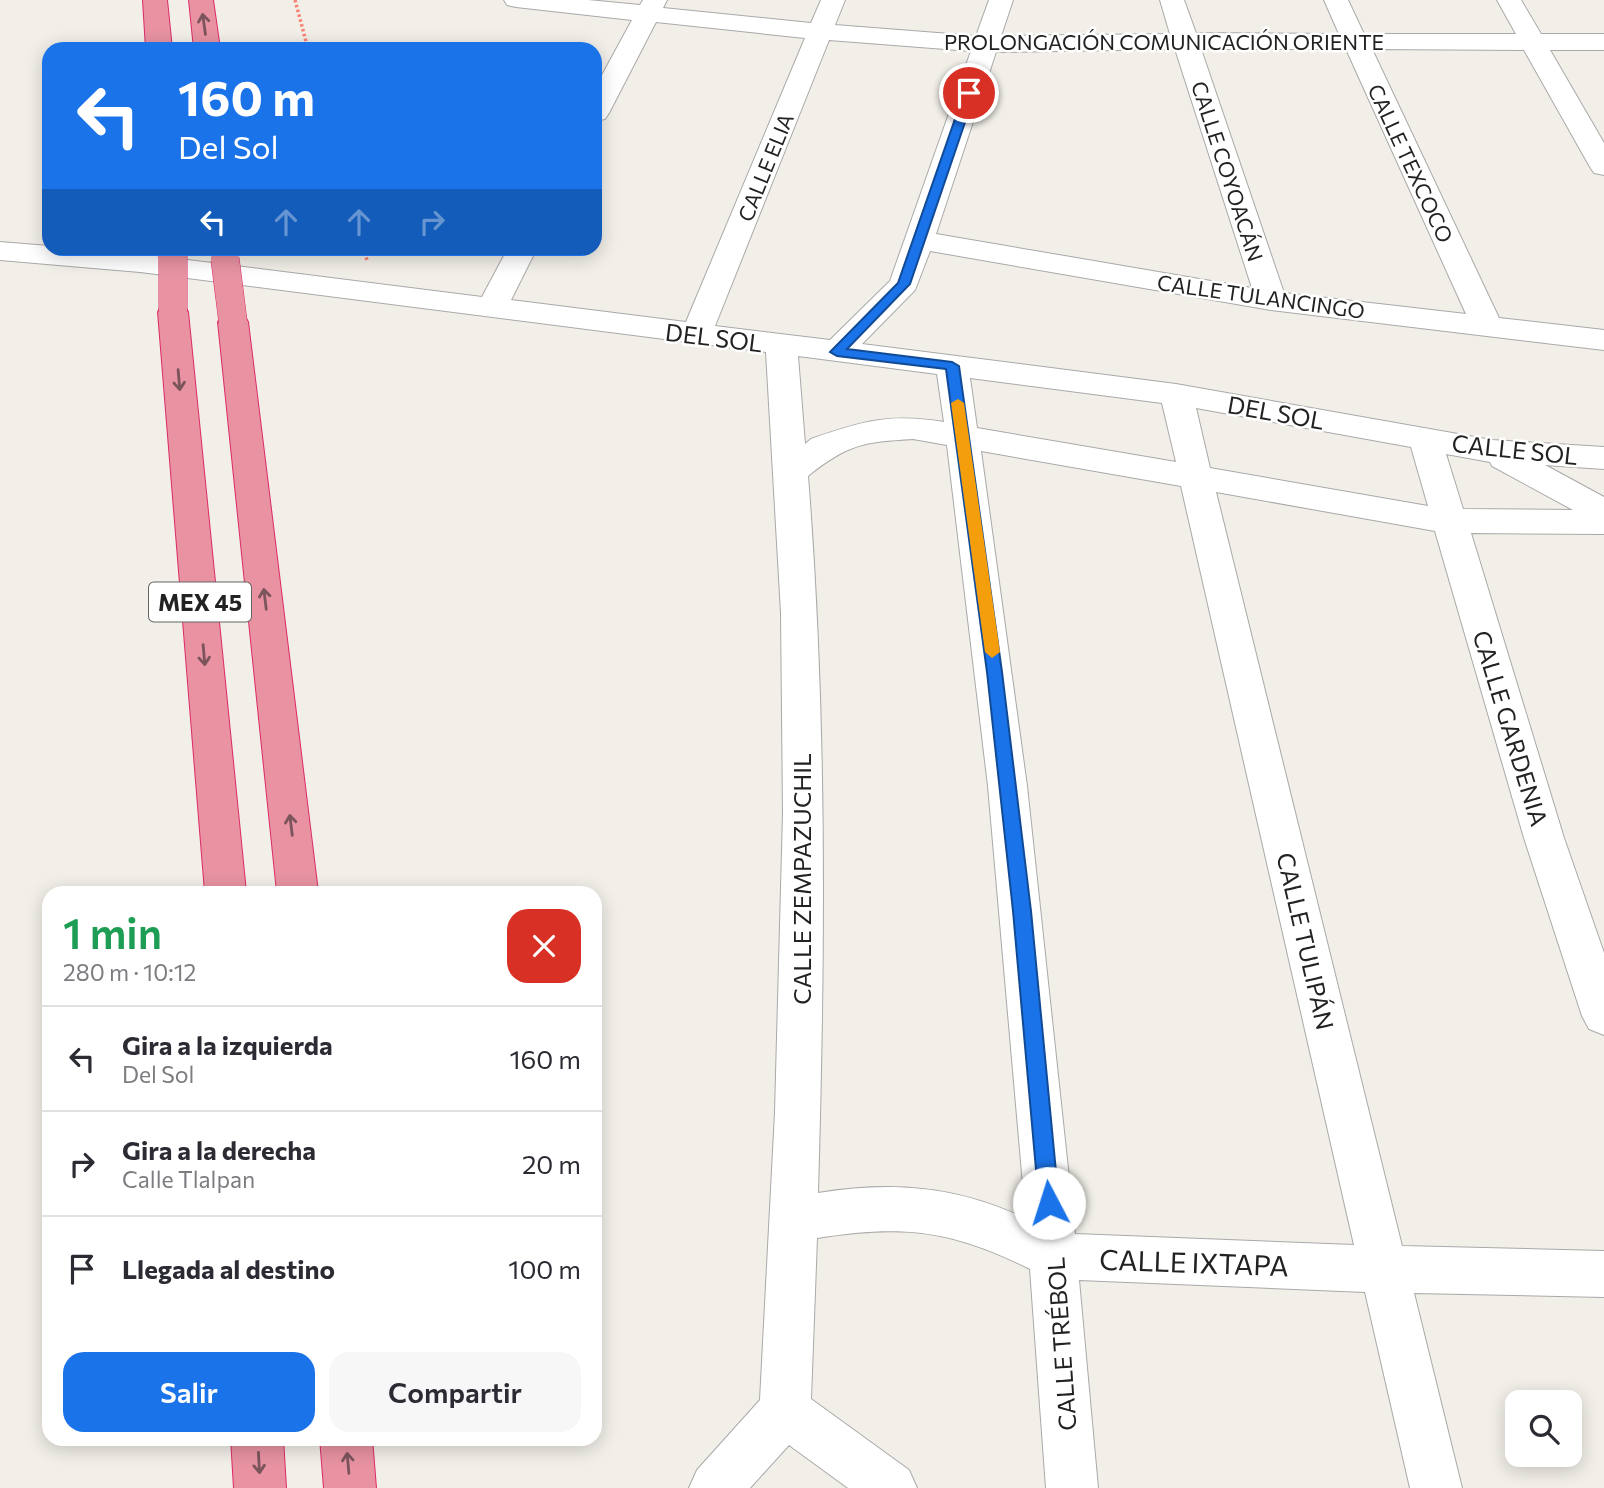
<!DOCTYPE html>
<html lang="es">
<head>
<meta charset="utf-8">
<style>
	:root { --surface:#fff; --page:#f7f7f7; --text:#2b2b33; --muted:#7c7c81; --line:#e1e1e2; --accent:#1a73e8 }
	body { margin:0; font-family:Commissioner,sans-serif; background:var(--page); color:var(--text); height:100vh; display:flex; flex-direction:column; font-size:26px; white-space:nowrap }
	* { box-sizing:border-box; margin:0 }
	p { font-size:23px; color:var(--muted) }
	.icon { flex:none; width:38px; height:38px; fill:none; stroke:currentColor; stroke-width:2; stroke-linecap:round; stroke-linejoin:round }
	.map { position:relative; flex:1; overflow:hidden }
	.side { position:absolute; left:42px; top:886px; width:560px; height:560px; display:flex; flex-direction:column; background:var(--surface); border-radius:21px; box-shadow:0 4px 18px #0003 }
	.side>* { flex:none }
	.top-card { position:absolute; left:42px; top:42px; width:560px; height:214px; border-radius:21px; box-shadow:0 4px 18px #0003; background:#1a73e8; color:#fff; overflow:hidden }
	.fabs { position:absolute; left:1505px; top:1390px; display:grid; gap:14px }
	.fabs a { display:grid; place-items:center; width:77px; height:77px; border-radius:14px; background:var(--surface); box-shadow:0 4px 18px #0003; font-size:35px }
	.pin { position:absolute; display:grid; place-items:center; width:60px; height:60px; color:#fff; margin:-30px; border:4px solid #fff; border-radius:50%; box-shadow:0 2px 7px #0007 }
	.me { position:absolute; width:77px; margin:-38px; rotate:355deg; stroke-linejoin:round; filter:drop-shadow(0 0 5px #0008) }
	.turn { display:flex; align-items:center; gap:24px; height:147px; padding:0 21px; font-size:32px }
	.turn .icon { width:91px; height:91px; stroke-width:2.5 }
	.turn b { display:block; font-size:49px; line-height:60px }
	.lanes { display:flex; align-items:center; height:66px; padding:0 21px; background:#0003; justify-content:center; gap:35px; direction:ltr }
	.lanes .off { opacity:.35 }
	.round { display:grid; place-items:center; flex:none; width:74px; height:74px; border-radius:21px; background:var(--page) }
	.head { display:flex; align-items:center; justify-content:space-between; height:119px; padding:0 21px }
	h1 { font-size:42px; font-weight:600; line-height:52px; color:#1e9e55 }
	.primary-button { display:flex; gap:14px; margin-top:auto; padding:14px 21px }
	.primary-button a { flex:1; height:80px; border-radius:21px; background:var(--accent); color:#fff; font-size:28px; font-weight:600; line-height:80px; text-align:center }
	.primary-button a+a { background:var(--page); color:var(--text) }
	ul { padding:0; list-style:none }
	li { display:flex; align-items:center; gap:21px; height:105px; padding:0 21px; border-top:2px solid var(--line) }
	li div { flex:1 }
	li b { display:block; font-size:26px }
	li em { font-style:normal }
	.map>svg:first-child { display:block }
	.lines { fill:none; stroke-linecap:round; stroke-linejoin:round }
	.street-casing { stroke:#a9a9a9; stroke-width:2 }
	.highway-casing { stroke:#dc2a67; stroke-width:2 }
	.path { stroke:#fa8072; stroke-width:3.5; stroke-dasharray:2.5 2.5; stroke-linecap:butt }
	.street { fill:#fff; fill-rule:evenodd }
	.highway { fill:#e892a2; fill-rule:evenodd }
	.highway-bridge-casing { stroke:#dc2a67; stroke-width:29; stroke-linecap:butt }
	.highway-bridge { stroke:#e892a2; stroke-width:28 }
	.oneway { stroke:#7b545c }
	.route { fill:#1a73e8; stroke:#114b97; stroke-width:2 }
	.slow { fill:#f59e0b }
	.labels { text-anchor:middle; dominant-baseline:central; stroke-width:5; stroke-linejoin:round; paint-order:stroke }
	.far-street-label { font-size:21px; fill:#222; stroke:#fff }
	.shield { fill:#fff; stroke:#646464; stroke-width:2 }
	.shield-label { font-size:23px; font-weight:bold; fill:#222 }
	.street-label { font-size:24px; fill:#222; stroke:#fff }
	.near-street-label { font-size:28px; fill:#222; stroke:#fff }
</style>
</head>
<body>
<div class="map">
<svg width="1604" height="1488" viewBox="0 0 1604 1488">
	<rect width="100%" height="100%" fill="#f2efe9"/>
	<g class="lines">
		<g class="street-casing">
			<path id="street" d="M504,0h84l52,5 3,-5h24l-4,8 148,15 10,-23h24l-10,25 141,11 13,-36h24l-12,36 169,-2 -10,-34h24l12,33 143,1 -15,-34h24l16,34h152l-19,-34h24l20,34h63v16h-54l54,93v32l-10,-2 -4,-6 -66,-117 -152,-1 127,269 105,12v20l-333,-40 -341,-59 -15,39 -53,54 314,40 316,56 112,7v22l-59,-4 59,32v37l-133,-1 93,305 40,115v82l-15,-6 -7,-13 -58,-178 -89,-307 -219,-39 186,754 202,5v46l-190,-4 48,195h-52l-45,-196 -286,-12 19,208h-52l-16,-219c-78,-39 -127,-45 -213,-31l-6,161 98,71 8,18h-69l-59,-43 -39,43h-61l8,-18 63,-70 15,-288 8,-299 -2,-200 -15,-261 -626,-80 -140,-12v-18l49,4v2l91,6 342,43 26,-49h29l-26,52 175,22 119,-284 -149,-16 -47,91 -4,6 -10,2v-33l37,-68 -116,-13 -9,-2zM829,40l142,11 -81,230 -60,59 -115,-14zM1175,49l77,239 -316,-54 60,-182zM1201,49h145l120,265 -182,-21zM798,356l139,18 7,48c-54,-9 -82,-1 -133,17l-6,5zM970,378l192,25 14,59 -199,-34zM1196,408l215,39 17,59 -218,-38zM913,439l34,6 41,341 38,433c-68,-33 -134,-38 -208,-26 7,-239 9,-478 -10,-717 40,-32 55,-34 105,-37zM981,451l200,35 173,759 -279,-11 -48,-448zM1446,454l44,8 2,4 81,44 -110,-1z"/>
		</g>
		<g class="highway-casing">
			<g id="highway">
				<polygon points="143,0 167,0 172,49 146,49"/>
				<polygon points="189,0 213,0 220,49 194,49"/>
				<polygon points="173,303 184,305 188,312 246,892 205,892 158,312 162,305"/>
				<polygon points="233,312 244,315 248,322 318,892 277,892 218,322 222,315"/>
				<polygon points="231,1438 283,1438 286,1488 234,1488"/>
				<polygon points="320,1438 372,1438 376,1488 324,1488"/>
			</g>
		</g>
		<g class="path">
			<polyline points="295,0 308,49"/>
			<polyline points="363,248 367,260"/>
		</g>
		<use href="#street" class="street"/>
		<use href="#highway" class="highway"/>
		<g class="highway-bridge-casing">
			<g id="highway-bridge">
				<polyline points="173,248 173,312"/>
				<polyline points="225,259 233,322"/>
			</g>
		</g>
		<use href="#highway-bridge" class="highway-bridge"/>
	</g>
	<defs><path id="oneway-shaft" d="M-6 0H5M1.5-3L5.5 0L1.5 3" fill="none" stroke-width="1.6" stroke-linecap="round" stroke-linejoin="round" transform="scale(1.75)"/></defs>
	<g class="oneway">
		<use href="#oneway-shaft" transform="translate(204 24) rotate(-98)"/>
		<use href="#oneway-shaft" transform="translate(179 380) rotate(85)"/>
		<use href="#oneway-shaft" transform="translate(265 599) rotate(-97)"/>
		<use href="#oneway-shaft" transform="translate(204 655) rotate(85)"/>
		<use href="#oneway-shaft" transform="translate(291 825) rotate(-97)"/>
		<use href="#oneway-shaft" transform="translate(259 1463) rotate(87)"/>
		<use href="#oneway-shaft" transform="translate(348 1463) rotate(-95)"/>
	</g>
	<polygon class="route" points="969,89 975,93 910,284 847,349 952,362 959,366 1002,672 1031,911 1059,1203 1056,1209 1049,1212 1042,1209 1039,1203 1013,911 987,672 946,369 837,356 830,352 898,283 964,93"/>
	<polygon class="slow" points="958,399 964,403 1000,652 992,658 985,652 951,403"/>
	<g class="labels">
		<g class="far-street-label">
			<text x="1164" y="41">PROLONGACIÓN COMUNICACIÓN ORIENTE</text>
			<text transform="translate(1411 163) rotate(65)">CALLE TEXCOCO</text>
			<text transform="translate(765 167) rotate(-68)">CALLE ELIA</text>
			<text transform="translate(1228 171) rotate(72)">CALLE COYOACÁN</text>
			<text transform="translate(1261 296) rotate(8)">CALLE TULANCINGO</text>
		</g>
		<rect class="shield" x="149" y="582.5" width="102" height="39" rx="5"/>
		<g class="shield-label">
			<text x="200" y="602">MEX 45</text>
		</g>
		<g class="street-label">
			<text transform="translate(714 337) rotate(7)">DEL SOL</text>
			<text transform="translate(1276 412) rotate(10)">DEL SOL</text>
			<text transform="translate(1515 449) rotate(6)">CALLE SOL</text>
			<text transform="translate(1511 728) rotate(73)">CALLE GARDENIA</text>
			<text transform="translate(801 879) rotate(-90)">CALLE ZEMPAZUCHIL</text>
			<text transform="translate(1306 941) rotate(77)">CALLE TULIPÁN</text>
			<text transform="translate(1061 1344) rotate(-94)">CALLE TRÉBOL</text>
		</g>
		<g class="near-street-label">
			<text transform="translate(1194 1262) rotate(2)">CALLE IXTAPA</text>
		</g>
	</g>
</svg>
<div class="fabs">
<a><svg class="icon" aria-label="search" viewBox="0 0 24 24"><circle cx="10" cy="10" r="6"/><path d="M15 15l6 6"/></svg></a>
</div>
<div class="pin" style="left:969px;top:93px;background:#d93025"><svg class="icon" aria-label="arrive" viewBox="0 0 24 24"><path d="M6 21V4h12l-3 4 3 4H6"/></svg></div>
<svg class="me" style="left:1049px;top:1203px" viewBox="-20 -20 40 40"><circle r="19" fill="#fff"/><path d="M0-13L10 11 0 6-10 11z" fill="#1a73e8"/></svg>
<div class="top-card">
<div class="turn"><svg class="icon" aria-label="left" viewBox="0 0 24 24"><path d="M17 20v-9H6M10 6l-5 5 5 5"/></svg><div><b>160 m</b>Del Sol</div></div>
<div class="lanes"><svg class="icon" aria-label="left" viewBox="0 0 24 24"><path d="M17 20v-9H6M10 6l-5 5 5 5"/></svg><svg class="icon off" aria-label="ahead" viewBox="0 0 24 24"><path d="M12 20V5M6 11l6-6 6 6"/></svg><svg class="icon off" aria-label="ahead" viewBox="0 0 24 24"><path d="M12 20V5M6 11l6-6 6 6"/></svg><svg class="icon off" aria-label="right" viewBox="0 0 24 24"><path d="M7 20v-9h11M14 6l5 5-5 5"/></svg></div>
</div>
<section class="side">
<div class="head"><div><h1>1 min</h1><p>280 m · 10:12</p></div><a class="round" style="background:#d93025;color:#fff"><svg class="icon" aria-label="close" viewBox="0 0 24 24"><path d="M6 6l12 12M18 6L6 18"/></svg></a></div>
<ul>
<li><svg class="icon" aria-label="left" viewBox="0 0 24 24"><path d="M17 20v-9H6M10 6l-5 5 5 5"/></svg><div><b>Gira a la izquierda</b><p>Del Sol</p></div><em>160 m</em></li>
<li><svg class="icon" aria-label="right" viewBox="0 0 24 24"><path d="M7 20v-9h11M14 6l5 5-5 5"/></svg><div><b>Gira a la derecha</b><p>Calle Tlalpan</p></div><em>20 m</em></li>
<li><svg class="icon" aria-label="arrive" viewBox="0 0 24 24"><path d="M6 21V4h12l-3 4 3 4H6"/></svg><div><b>Llegada al destino</b></div><em>100 m</em></li>
</ul>
<div class="primary-button"><a>Salir</a><a>Compartir</a></div>
</section>
</div>
</body>
</html>
